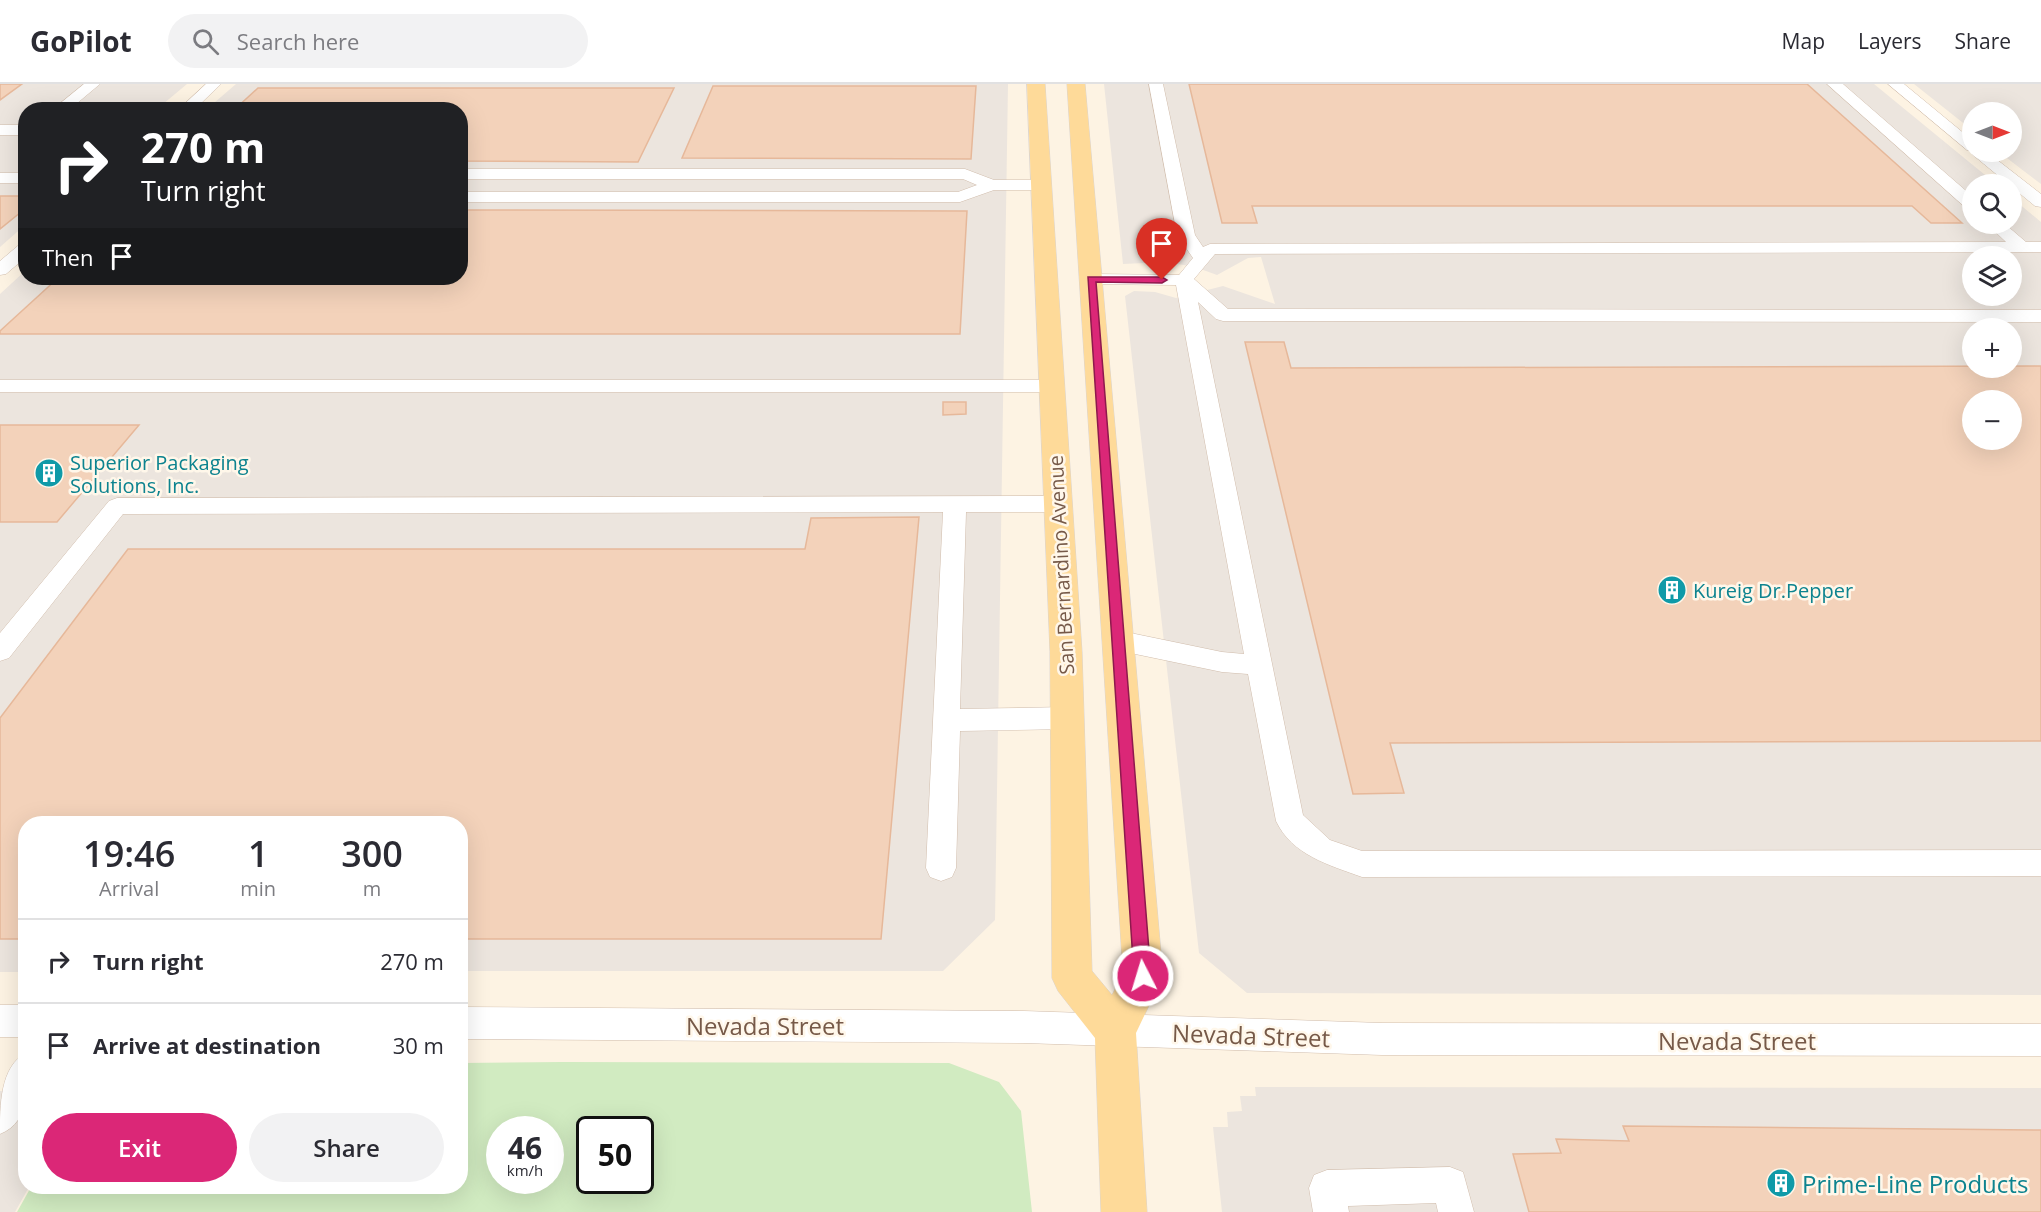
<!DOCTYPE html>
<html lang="en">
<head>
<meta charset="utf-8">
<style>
	:root { --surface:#fff; --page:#f2f2f3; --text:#2b2b33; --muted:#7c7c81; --line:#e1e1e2; --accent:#db2777 }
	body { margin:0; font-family:"Open Sans",sans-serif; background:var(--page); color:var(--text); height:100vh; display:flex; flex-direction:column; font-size:22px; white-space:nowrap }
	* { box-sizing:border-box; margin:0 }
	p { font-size:20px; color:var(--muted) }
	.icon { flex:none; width:33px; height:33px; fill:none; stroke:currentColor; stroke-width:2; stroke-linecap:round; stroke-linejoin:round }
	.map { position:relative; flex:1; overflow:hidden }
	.drawer { position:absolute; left:18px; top:732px; width:450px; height:378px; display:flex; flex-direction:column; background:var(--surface); border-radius:24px; box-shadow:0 6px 24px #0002 }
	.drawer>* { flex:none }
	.top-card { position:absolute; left:18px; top:18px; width:450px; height:183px; border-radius:24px; box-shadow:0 6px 24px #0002; background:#202124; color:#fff; overflow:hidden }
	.needle { width:39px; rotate:90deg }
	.controls { position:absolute; left:1962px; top:18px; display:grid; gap:12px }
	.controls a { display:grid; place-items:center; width:60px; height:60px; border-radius:50%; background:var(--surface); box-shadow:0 6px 24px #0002; font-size:30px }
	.speed { position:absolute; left:486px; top:1032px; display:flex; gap:12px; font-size:30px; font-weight:700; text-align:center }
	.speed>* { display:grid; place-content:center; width:78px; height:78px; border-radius:50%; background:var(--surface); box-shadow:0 6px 24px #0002; line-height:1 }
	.speed small { font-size:15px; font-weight:400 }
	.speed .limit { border:3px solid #111; border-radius:9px; background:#fff; color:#111 }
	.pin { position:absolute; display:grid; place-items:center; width:51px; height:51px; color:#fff; margin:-62px -26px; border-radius:50% 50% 50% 0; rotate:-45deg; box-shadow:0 0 6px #0007 }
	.pin .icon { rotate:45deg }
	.me { position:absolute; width:66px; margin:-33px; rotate:355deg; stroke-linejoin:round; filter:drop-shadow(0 0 4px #0008) }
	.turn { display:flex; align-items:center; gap:21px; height:126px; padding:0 24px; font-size:27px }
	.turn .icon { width:78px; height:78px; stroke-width:2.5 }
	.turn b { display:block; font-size:42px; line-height:51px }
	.then { display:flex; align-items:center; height:57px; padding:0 24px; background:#0003; gap:12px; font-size:22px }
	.eta { display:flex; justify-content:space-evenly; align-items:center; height:102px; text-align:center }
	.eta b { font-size:36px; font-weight:600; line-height:42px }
	.action { display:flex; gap:12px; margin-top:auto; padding:12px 24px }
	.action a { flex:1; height:69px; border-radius:36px; background:var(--accent); color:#fff; font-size:24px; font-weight:600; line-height:69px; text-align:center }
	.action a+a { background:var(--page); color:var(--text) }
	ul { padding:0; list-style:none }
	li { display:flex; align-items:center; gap:18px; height:84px; padding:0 24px; border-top:2px solid var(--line) }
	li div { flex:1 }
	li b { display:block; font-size:22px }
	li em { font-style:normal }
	header { display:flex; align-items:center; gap:36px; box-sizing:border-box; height:84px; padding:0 30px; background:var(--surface); border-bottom:2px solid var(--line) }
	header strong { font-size:28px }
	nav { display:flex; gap:33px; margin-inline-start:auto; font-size:21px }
	.search { width:420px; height:54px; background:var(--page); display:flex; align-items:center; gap:15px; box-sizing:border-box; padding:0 21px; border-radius:33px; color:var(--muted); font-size:22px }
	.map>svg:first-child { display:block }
	.industrial { fill:#ece5de; fill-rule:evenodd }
	.green { fill:#d1ebc1; fill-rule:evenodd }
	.building { fill:#f3d2ba; stroke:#e6b89a; stroke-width:1.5; fill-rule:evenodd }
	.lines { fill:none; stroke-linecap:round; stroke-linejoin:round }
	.minor-casing { stroke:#d1bdac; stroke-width:1 }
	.major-casing { stroke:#dbd4cf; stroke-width:1 }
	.minor { fill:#fff; fill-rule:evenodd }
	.major { fill:#feda99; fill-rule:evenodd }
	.route { fill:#db2777; stroke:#8e194d; stroke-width:1.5 }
	.labels { text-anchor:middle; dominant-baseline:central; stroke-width:5; stroke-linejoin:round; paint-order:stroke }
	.culture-label { font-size:20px; fill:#0d838f; stroke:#fff7ea; text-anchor:start }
	.street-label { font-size:20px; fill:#765948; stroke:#fff7ea }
	.near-street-label { font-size:24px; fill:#765948; stroke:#fff7ea }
	.near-culture-label { font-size:24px; fill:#0d838f; stroke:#fff7ea; text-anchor:start }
</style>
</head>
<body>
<header>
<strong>GoPilot</strong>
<div class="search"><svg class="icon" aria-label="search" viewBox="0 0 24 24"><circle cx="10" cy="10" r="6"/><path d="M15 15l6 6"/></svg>Search here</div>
<nav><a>Map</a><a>Layers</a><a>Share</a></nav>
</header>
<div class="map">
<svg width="2041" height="1128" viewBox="0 0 2041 1128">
	<rect width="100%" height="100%" fill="#fdf3e3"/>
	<g class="industrial">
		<polygon points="0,0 187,0 157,25 26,26 25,141 0,163"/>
		<polygon points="236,0 1008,0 995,836 943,887 461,887 460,740 26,740 25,888 0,888 0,210 25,187 26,194 460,194 460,26 207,25"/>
		<path d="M1104,0h770l122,100h-24v40h40v-26l29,24v773l-794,-2 -48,-40 -74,-657 9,-5 21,1 21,6 47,-12 52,18 -14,-47 -13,1 -31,17 -22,-8 -29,-5 -43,2zM1972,172h40v40h-40zM1972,244h40v40h-40zM1972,316h40v40h-40z"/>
		<polygon points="1914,0 2041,0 2041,100 1999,68 2012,68 2012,28 1972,28 1972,46"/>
		<polygon points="1255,1003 2041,1004 2041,1128 1222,1128 1213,1043 1228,1043 1227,1028 1242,1027 1240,1012 1256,1012"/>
		<polygon points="0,1007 25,1007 26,1102 29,1103 15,1128 0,1128"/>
	</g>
	<path class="green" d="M562,978l387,1 50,19 22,29 11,101h-1015l14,-25 429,-1 1,-123zM500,1046h50v50h-50zM590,1046h50v50h-50z"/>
	<g class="building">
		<polygon points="0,0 22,0 0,16"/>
		<polygon points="1189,0 1807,0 1962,139 1931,139 1912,122 1252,122 1257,139 1222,139"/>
		<polygon points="713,2 976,2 971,75 682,74"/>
		<polygon points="258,4 674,4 638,78 460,77 460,26 234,26"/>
		<polygon points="0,112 26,112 26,124 0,145"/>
		<polygon points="460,126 967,127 960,250 0,250 0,247 58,194 460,194"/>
		<path d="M1245,258h39l7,26 750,-2v375l-651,2 14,50 -51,1zM1972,316h40v40h-40z"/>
		<polygon points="943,318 966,318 966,330 943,331"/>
		<polygon points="0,341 139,341 57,438 0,438"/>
		<polygon points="919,433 881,855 460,855 460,740 26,740 26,855 0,855 0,634 128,465 805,465 811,434"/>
		<polygon points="1623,1042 2041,1046 2041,1128 1529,1128 1513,1070 1561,1069 1556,1055 1629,1057"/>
	</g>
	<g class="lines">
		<g class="minor-casing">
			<g id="minor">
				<polygon points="84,0 100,0 69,26 52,26"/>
				<polygon points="206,0 221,0 194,26 178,26"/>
				<path d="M1149,0h14l32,151 8,12 7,-3 796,-2 -19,-18h18l21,18h15v10l-826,2 -21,25 34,30 813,1v12l-818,-1 -7,-2 -18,-17 105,513 27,25 32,11 679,-1v26l-679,1c-33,-12 -70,-22 -86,-56l-28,-147 -26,-2 -106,-22 -9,-3 -4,-7 4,-7 9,-3 106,22 22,2 -68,-369 -85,-1 -6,-1 -3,-4 3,-4 6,-1 88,1 14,-17 -16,-23z"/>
				<polygon points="1827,0 1843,0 1972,112 1972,125 1966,124"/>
				<polygon points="1888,0 1904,0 1972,56 1972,68 1987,68 2041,110 2041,123 2035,122 1973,71 1971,67 1967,66"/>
				<rect x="0" y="41" width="26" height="10"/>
				<polygon points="460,85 965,85 994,96 1041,96 1049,101 1041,106 994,106 960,118 460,118 460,108 958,108 977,101 963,95 460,95"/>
				<rect x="0" y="89" width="26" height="10"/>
				<polygon points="26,159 26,173 6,190 0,191 0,177 20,160"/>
				<polygon points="0,296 1051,296 1058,298 1061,302 1058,306 1051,308 0,308"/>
				<polygon points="1058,412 1066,415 1069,420 1066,425 1058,428 966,428 960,625 1068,623 1078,626 1081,634 1078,642 1068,645 960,647 956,784 952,793 941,797 930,793 926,784 943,428 123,430 9,574 0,577 0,549 109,417 117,414"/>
				<rect x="0" y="921" width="26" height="32"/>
				<polygon points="460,923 1024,927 1382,939 2041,940 2041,972 1382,971 1024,959 460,955"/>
				<path d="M26,969c0,30 7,68 -26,81 0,-28 0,-68 26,-81z"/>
				<polygon points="1450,1083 1463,1088 1474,1128 1438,1128 1436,1119 1348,1122 1349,1128 1313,1128 1309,1104 1314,1091 1327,1086"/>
			</g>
		</g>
		<g class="major-casing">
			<polygon id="major" points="1027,0 1045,0 1082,568 1092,887 1112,911 1123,890 1067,0 1085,0 1163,892 1136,949 1147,1128 1101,1128 1095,954 1058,907 1052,894 1050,568"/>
		</g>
		<use href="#minor" class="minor"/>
		<use href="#major" class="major"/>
	</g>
	<polygon class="route" points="1088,193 1162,193 1167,196 1162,199 1096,198 1151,892 1149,897 1143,900 1137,897 1134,892"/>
	<defs>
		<g id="building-disc" transform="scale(1.5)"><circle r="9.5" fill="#0f9aa8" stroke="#fff7ea"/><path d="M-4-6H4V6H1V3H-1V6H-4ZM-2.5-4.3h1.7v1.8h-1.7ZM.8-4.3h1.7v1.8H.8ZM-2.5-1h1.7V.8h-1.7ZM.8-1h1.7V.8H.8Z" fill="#fff"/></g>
	</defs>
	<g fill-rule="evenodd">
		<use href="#building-disc" x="49" y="389"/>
		<use href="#building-disc" x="1672" y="506"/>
		<use href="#building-disc" x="1781" y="1099"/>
	</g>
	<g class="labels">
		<g class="culture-label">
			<text x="70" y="378">Superior Packaging<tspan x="70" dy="23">Solutions, Inc.</tspan></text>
			<text x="1693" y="506">Kureig Dr.Pepper</text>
		</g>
		<g class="street-label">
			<text transform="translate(1061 481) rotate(-93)">San Bernardino Avenue</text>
		</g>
		<g class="near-street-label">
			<text x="765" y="941">Nevada Street</text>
			<text transform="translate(1251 951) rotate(2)">Nevada Street</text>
			<text x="1737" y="956">Nevada Street</text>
		</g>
		<g class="near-culture-label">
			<text x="1802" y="1099">Prime-Line Products</text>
		</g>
	</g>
</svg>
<div class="controls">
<a><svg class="needle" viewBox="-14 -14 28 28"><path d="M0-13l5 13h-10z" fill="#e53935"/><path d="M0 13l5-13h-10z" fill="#7c7c81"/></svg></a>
<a><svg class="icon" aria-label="search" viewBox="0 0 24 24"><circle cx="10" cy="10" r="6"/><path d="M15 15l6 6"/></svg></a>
<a><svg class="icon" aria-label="layers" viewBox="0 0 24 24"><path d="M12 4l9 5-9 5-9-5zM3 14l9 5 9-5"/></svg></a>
<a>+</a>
<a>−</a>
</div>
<div class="speed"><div>46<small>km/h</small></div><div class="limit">50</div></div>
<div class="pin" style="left:1162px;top:196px;background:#d93025"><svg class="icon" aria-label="arrive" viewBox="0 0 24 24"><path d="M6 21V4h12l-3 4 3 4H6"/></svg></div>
<svg class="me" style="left:1143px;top:892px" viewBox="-20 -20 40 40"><circle r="17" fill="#db2777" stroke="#fff" stroke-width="3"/><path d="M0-11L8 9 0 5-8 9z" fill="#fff"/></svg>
<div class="top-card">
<div class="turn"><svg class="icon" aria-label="right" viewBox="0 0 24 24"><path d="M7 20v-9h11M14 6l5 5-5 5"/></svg><div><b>270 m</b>Turn right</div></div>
<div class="then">Then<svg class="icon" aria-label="arrive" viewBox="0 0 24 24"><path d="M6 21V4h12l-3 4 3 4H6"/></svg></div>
</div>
<section class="drawer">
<div class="eta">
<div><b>19:46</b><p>Arrival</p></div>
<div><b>1</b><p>min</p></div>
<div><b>300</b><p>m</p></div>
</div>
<ul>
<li><svg class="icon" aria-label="right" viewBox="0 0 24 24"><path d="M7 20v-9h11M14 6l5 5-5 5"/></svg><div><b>Turn right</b></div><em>270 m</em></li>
<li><svg class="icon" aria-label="arrive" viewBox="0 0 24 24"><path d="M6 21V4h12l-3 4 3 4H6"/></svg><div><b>Arrive at destination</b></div><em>30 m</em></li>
</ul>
<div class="action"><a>Exit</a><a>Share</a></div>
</section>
</div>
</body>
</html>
